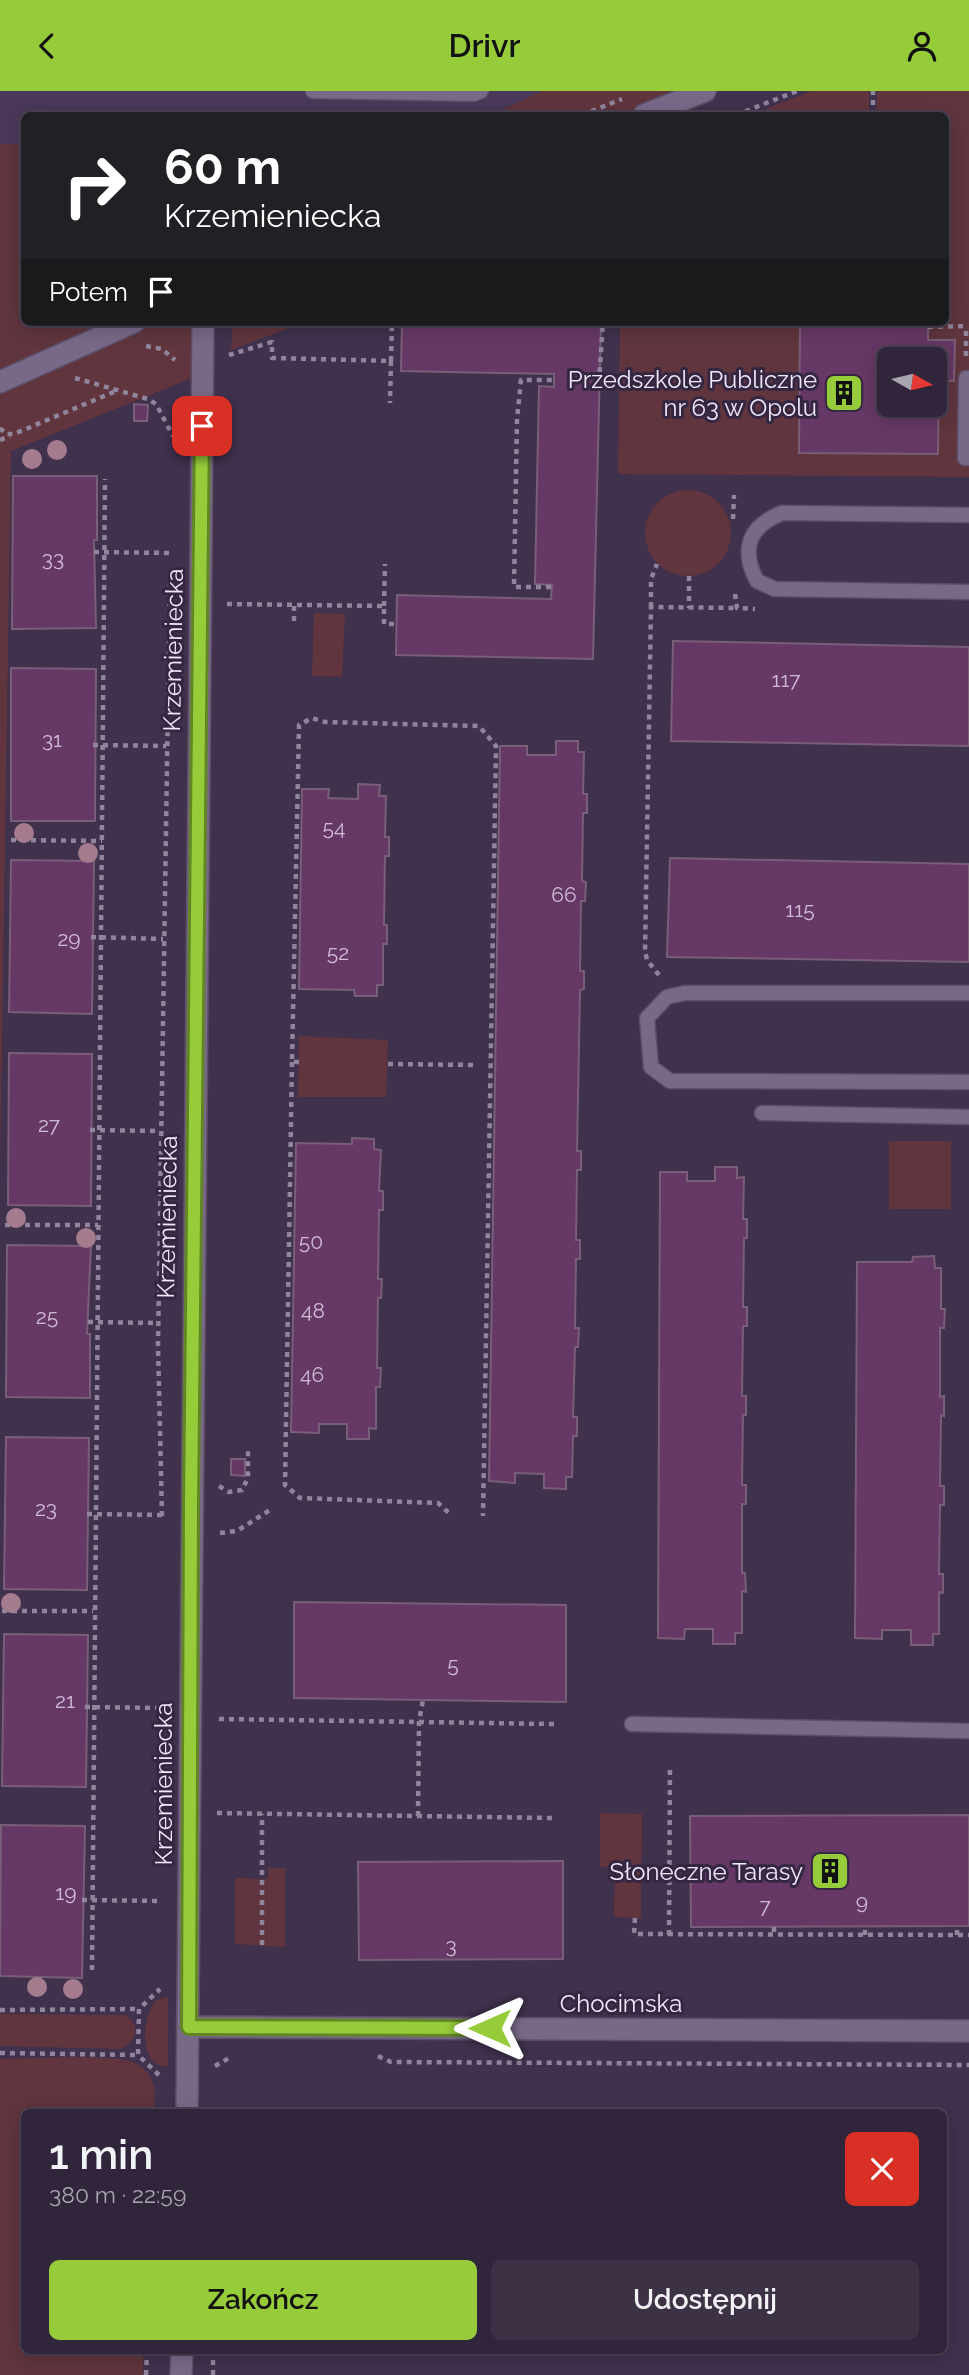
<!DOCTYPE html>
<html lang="pl">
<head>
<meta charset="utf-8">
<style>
	:root { --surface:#30253a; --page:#3c3145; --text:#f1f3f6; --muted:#a8a5af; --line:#4b4254; --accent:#96cc3a }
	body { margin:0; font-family:Raleway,sans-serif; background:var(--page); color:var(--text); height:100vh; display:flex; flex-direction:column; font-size:26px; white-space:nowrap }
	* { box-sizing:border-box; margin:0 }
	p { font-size:23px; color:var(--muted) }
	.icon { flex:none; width:38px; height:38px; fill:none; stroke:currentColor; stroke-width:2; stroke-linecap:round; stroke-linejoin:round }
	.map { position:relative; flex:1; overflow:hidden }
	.sheet { position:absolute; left:21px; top:2018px; width:926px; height:245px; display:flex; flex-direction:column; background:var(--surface); border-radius:10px; box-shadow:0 4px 18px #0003,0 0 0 2px var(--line) }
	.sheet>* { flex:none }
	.banner { position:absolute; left:21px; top:21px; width:928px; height:214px; border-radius:10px; box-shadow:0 4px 18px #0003,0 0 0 2px var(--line); background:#202124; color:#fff; overflow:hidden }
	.needle { width:46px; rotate:98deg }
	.tools { position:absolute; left:877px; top:256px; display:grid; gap:14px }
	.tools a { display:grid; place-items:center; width:70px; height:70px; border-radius:10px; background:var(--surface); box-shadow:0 4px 18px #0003,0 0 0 2px var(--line); font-size:35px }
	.pin { position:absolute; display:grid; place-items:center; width:60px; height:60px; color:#fff; margin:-30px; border-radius:14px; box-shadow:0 4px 10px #0006 }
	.me { position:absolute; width:77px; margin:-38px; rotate:270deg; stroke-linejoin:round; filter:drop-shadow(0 0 5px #0008) }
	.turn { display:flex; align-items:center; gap:24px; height:147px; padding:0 28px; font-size:32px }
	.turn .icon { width:91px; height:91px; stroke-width:2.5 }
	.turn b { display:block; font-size:49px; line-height:60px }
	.then { display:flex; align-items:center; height:66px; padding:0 28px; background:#0003; gap:14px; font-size:26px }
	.round { display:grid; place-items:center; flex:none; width:74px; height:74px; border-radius:10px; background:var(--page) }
	.headline { display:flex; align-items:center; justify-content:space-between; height:119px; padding:0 28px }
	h1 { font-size:42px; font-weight:600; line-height:52px }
	.cta { display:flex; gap:14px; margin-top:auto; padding:14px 28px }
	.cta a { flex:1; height:80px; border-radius:10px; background:var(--accent); color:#111; font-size:28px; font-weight:600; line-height:80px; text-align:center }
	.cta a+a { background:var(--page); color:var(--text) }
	header { display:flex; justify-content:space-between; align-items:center; height:91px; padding:0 28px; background:var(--accent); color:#111; font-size:32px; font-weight:600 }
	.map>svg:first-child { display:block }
	.built { fill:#4a385a }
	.green { fill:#60353d; fill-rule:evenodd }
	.building { fill:#663865; stroke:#795e77; stroke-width:2; fill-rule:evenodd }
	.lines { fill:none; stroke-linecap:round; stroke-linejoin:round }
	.service-casing { stroke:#5b4e66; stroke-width:17 }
	.minor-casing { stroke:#5b4e66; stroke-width:24 }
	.path { stroke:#91859d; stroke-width:4.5; stroke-dasharray:5 5; stroke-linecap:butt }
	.service { stroke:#796988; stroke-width:14 }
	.minor { stroke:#796988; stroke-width:21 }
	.tree { fill:#a57c8e }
	.route-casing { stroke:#628526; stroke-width:18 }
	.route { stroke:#96cc3a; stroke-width:12 }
	.labels { text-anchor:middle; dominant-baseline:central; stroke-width:6; stroke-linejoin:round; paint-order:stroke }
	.number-label { font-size:21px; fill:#cebbd4 }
	.poi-label { font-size:24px; fill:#f0e7f9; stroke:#352742; text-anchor:end }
	.street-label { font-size:24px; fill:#f0e7f9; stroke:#352742 }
</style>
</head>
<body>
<header><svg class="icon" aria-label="back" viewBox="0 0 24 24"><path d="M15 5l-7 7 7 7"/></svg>Drivr<svg class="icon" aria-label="person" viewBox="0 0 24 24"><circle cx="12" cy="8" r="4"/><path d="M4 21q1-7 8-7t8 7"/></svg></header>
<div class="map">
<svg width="969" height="2284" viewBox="0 0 969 2284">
	<rect width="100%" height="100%" fill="#40314d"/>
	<polygon class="built" points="0,0 542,0 491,24 24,24 24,53 0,53"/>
	<g class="green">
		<polygon points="542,0 705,0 644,24 491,24"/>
		<path d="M812,0h57v21l8,-3v-18h92v386l-351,-3 2,-152h325v-207h-195zM889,268h45v45h-45z"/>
		<polygon points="0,53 24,53 24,231 134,231 0,291"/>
		<polygon points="156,231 196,231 202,283 11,360 0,1080 0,295"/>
		<polygon points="233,231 305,231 231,259"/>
		<circle cx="688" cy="442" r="43"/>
		<polygon points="314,522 345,523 342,586 312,585"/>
		<polygon points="299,945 388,949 386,1006 298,1006"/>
		<rect x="889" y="1050" width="62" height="68"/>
		<polygon points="600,1722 642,1723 641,1827 614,1826 615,1777 600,1776"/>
		<polygon points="268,1777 285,1777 285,1856 235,1853 235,1787 268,1788"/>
		<path d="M168,1906v69c-30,3 -27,-53 -11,-66z"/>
		<path d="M0,1923l125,1c16,10 12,26 -4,34l-121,-3z"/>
		<path d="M0,1968c25,0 122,-6 137,5 19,12 20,28 16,48h-129v238h119v25h-143z"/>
	</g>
	<g class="building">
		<polygon points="402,231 601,231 593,568 396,564 397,504 551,508 552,494 535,493 539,295 554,296 554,283 401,280"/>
		<path d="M800,231h128v18h27l-1,41h-15l-1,73 -139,-1zM889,268h45v45h-45z"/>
		<polygon points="134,313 148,314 147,330 134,330"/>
		<polygon points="13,385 97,385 97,449 94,449 96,537 12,538"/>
		<polygon points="673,550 969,556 969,655 671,650"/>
		<polygon points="11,577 96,578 95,730 11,730"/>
		<polygon points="556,650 578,650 578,661 584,661 583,703 587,703 587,722 583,722 582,790 586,791 585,810 581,810 580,880 584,880 584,898 580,899 577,1060 581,1060 581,1079 577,1079 576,1149 580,1149 580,1168 576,1168 575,1237 579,1237 578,1256 575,1256 573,1326 577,1326 577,1345 573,1345 572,1386 566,1386 566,1398 544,1397 544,1383 515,1382 515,1392 489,1390 500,655 527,655 527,664 556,664"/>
		<polygon points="358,693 380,694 379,705 386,705 385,746 389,746 389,765 385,765 384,834 387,834 387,853 383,853 383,894 377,894 377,905 355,905 354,899 299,898 302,698 329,698 328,707 358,708"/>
		<polygon points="670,767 969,773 969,871 667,866"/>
		<polygon points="11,769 94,770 92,923 9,921"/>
		<polygon points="9,962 92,963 91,1115 8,1114"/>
		<polygon points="352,1047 374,1048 374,1058 381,1059 379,1100 383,1100 383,1119 379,1119 378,1188 382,1188 381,1207 378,1207 377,1277 381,1277 380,1296 376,1296 376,1338 369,1337 369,1348 347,1348 347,1333 319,1333 319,1342 291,1341 296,1052 352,1053"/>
		<polygon points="715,1076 737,1076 737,1087 744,1086 743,1128 747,1128 747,1147 744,1147 743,1216 747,1216 747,1235 743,1235 742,1305 746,1305 746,1324 743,1324 742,1394 746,1394 746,1413 742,1413 742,1482 745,1482 746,1501 742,1500 742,1542 735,1542 735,1553 713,1553 713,1538 685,1538 684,1548 658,1547 660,1081 687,1081 687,1090 715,1090"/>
		<polygon points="7,1154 91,1155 87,1243 90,1243 90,1307 6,1306"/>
		<polygon points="934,1165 935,1177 941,1177 941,1218 945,1218 944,1237 940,1237 940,1306 944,1305 944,1325 941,1324 940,1395 944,1395 944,1414 940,1414 939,1483 943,1483 943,1502 939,1501 939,1543 933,1543 933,1554 911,1554 911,1539 882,1539 882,1548 855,1547 857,1171 912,1171 913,1166"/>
		<polygon points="6,1346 89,1347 87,1499 4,1498"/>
		<polygon points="231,1368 245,1368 245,1385 231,1384"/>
		<polygon points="294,1511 566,1514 566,1611 294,1607"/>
		<polygon points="4,1543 88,1544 86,1696 2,1695"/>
		<polygon points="969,1724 969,1835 691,1836 690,1725"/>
		<polygon points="1,1734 85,1735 82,1887 0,1885"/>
		<polygon points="563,1770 563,1868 359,1869 358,1771"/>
	</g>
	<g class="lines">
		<g class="service-casing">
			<g id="service">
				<polyline points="313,0 474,3 481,0"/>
				<polyline points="969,287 966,287 965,367 969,367"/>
				<path d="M969,424l-187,-2c-33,13 -42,36 -25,68l18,8 194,3"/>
				<polyline points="969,902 685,902 667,906 647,927 651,976 670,990 969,991"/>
				<polyline points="762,1022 969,1026"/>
				<polyline points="632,1633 969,1640"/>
			</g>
		</g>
		<g class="minor-casing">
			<g id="minor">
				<polyline points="644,24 705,0"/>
				<polyline points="0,291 134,231"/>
				<polyline points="189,1936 969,1940"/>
				<polyline points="187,2021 203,231"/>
				<polyline points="181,2284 182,2259"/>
			</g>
		</g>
		<g class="path">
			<polyline points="582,24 622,8"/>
			<polyline points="736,24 797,0"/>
			<polyline points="873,24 873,0"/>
			<polyline points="928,236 968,235"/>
			<polyline points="146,255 162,258 175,269"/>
			<polyline points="229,264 272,251 272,267 391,270 390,312"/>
			<polyline points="966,265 966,235"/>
			<polyline points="391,270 392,231"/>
			<polyline points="75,287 148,308 156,313 173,345"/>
			<polyline points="599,291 603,231"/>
			<polyline points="0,337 6,343 14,343 116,300"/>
			<polyline points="0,349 10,345"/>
			<polyline points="733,428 734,404"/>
			<polyline points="94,461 171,462"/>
			<polyline points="689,485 689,517"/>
			<polyline points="551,496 514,496 517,328 521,289 554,289"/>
			<polyline points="735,503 737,517 755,518"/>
			<polyline points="227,513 384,515 384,533 396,533"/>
			<polyline points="384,515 385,473"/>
			<polyline points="651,516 651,488 657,473"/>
			<polyline points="294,530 294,513"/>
			<polyline points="93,654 166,655"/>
			<polyline points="11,749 102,750"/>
			<polyline points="91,846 163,848"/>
			<polyline points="659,884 647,869 645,860 651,516 737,517"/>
			<polyline points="292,971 285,1394 300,1407 438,1412 450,1423"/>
			<polyline points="299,971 292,971 299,634 312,627 325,631 479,635 496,655 483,1425"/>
			<polyline points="388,973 474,974"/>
			<polyline points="90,1039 160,1040"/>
			<polyline points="5,1134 98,1134"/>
			<polyline points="88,1231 158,1232"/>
			<polyline points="219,1395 229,1401 242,1399 248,1387 248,1360"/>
			<polyline points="87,1423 162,1424"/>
			<polyline points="162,1425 158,1254 170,482"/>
			<polyline points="220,1442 237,1440 273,1417"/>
			<polyline points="2,1520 93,1520"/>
			<polyline points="85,1616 165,1617"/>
			<polyline points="219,1628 554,1633"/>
			<polyline points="217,1722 552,1727"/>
			<polyline points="418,1725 419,1630 423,1609"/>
			<polyline points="82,1809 162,1810"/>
			<polyline points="635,1827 634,1843 969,1844"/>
			<polyline points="774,1836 774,1844"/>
			<polyline points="669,1844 670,1675"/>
			<polyline points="865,1844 865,1836"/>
			<polyline points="957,1844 957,1835"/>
			<polyline points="262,1854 262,1723"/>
			<polyline points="92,1879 105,388"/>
			<polyline points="0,1919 139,1918"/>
			<polyline points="0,1962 138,1964"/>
			<polyline points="378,1965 391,1971 969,1974"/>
			<polyline points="215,1975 231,1966"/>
			<polyline points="159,1984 138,1964 139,1918 160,1898"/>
			<polyline points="146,2284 147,2259"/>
			<polyline points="213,2284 213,2259"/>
		</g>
		<use href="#service" class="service"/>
		<use href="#minor" class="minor"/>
	</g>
	<g class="tree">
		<circle cx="57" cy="359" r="10"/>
		<circle cx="32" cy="368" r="10"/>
		<circle cx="24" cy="742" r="10"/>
		<circle cx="88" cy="762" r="10"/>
		<circle cx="16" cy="1127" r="10"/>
		<circle cx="86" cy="1147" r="10"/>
		<circle cx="11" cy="1512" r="10"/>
		<circle cx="37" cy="1896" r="10"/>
		<circle cx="73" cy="1898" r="10"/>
	</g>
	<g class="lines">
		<g class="route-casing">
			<polyline id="route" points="202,335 191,1414 189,1936 490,1937"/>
		</g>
		<use href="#route" class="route"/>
	</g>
	<defs>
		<g id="building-square" transform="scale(2.0125)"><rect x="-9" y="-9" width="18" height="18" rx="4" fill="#96cc3a" stroke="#352742"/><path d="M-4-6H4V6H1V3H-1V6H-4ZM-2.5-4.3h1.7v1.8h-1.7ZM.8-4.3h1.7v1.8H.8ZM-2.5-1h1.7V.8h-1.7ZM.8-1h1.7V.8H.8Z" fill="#111"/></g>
	</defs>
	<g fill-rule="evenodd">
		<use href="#building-square" x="844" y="302"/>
		<use href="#building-square" x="830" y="1780"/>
	</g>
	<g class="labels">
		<g class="number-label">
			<text x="53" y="467">33</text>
			<text x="786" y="588">117</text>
			<text x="52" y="648">31</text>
			<text x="334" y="736">54</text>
			<text x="564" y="803">66</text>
			<text x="800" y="818">115</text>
			<text x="69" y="847">29</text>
			<text x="338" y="861">52</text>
			<text x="49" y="1033">27</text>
			<text x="311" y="1150">50</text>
			<text x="313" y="1219">48</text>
			<text x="47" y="1225">25</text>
			<text x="312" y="1283">46</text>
			<text x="46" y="1417">23</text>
			<text x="453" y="1573">5</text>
			<text x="65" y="1609">21</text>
			<text x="66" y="1801">19</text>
			<text x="862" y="1810">9</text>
			<text x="765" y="1814">7</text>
			<text x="451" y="1854">3</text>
		</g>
		<g class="poi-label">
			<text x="817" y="288">Przedszkole Publiczne<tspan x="817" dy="28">nr 63 w Opolu</tspan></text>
			<text x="803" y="1780">Słoneczne Tarasy</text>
		</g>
		<g class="street-label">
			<text transform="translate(173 559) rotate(-89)">Krzemieniecka</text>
			<text transform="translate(167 1126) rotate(-89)">Krzemieniecka</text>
			<text transform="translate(163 1693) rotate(-90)">Krzemieniecka</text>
			<text x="621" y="1912">Chocimska</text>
		</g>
	</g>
</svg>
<div class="tools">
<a><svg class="needle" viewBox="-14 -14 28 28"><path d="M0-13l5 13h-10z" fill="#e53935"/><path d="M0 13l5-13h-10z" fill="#a8a5af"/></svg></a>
</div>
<div class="pin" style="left:202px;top:335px;background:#d93025"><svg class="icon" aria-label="arrive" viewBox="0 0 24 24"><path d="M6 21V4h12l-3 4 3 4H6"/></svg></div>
<svg class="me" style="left:490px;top:1937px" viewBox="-20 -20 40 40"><path d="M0-17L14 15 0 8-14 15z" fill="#96cc3a" stroke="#fff" stroke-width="4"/></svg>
<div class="banner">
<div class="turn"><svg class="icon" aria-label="right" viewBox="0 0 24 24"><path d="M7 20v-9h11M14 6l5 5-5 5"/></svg><div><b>60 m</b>Krzemieniecka</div></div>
<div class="then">Potem<svg class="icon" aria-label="arrive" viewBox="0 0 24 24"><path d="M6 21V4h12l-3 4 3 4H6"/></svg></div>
</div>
<section class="sheet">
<div class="headline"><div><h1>1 min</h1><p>380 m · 22:59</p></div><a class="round" style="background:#d93025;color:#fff"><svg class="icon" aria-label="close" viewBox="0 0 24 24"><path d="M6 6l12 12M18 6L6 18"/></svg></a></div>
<div class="cta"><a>Zakończ</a><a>Udostępnij</a></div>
</section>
</div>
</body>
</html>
